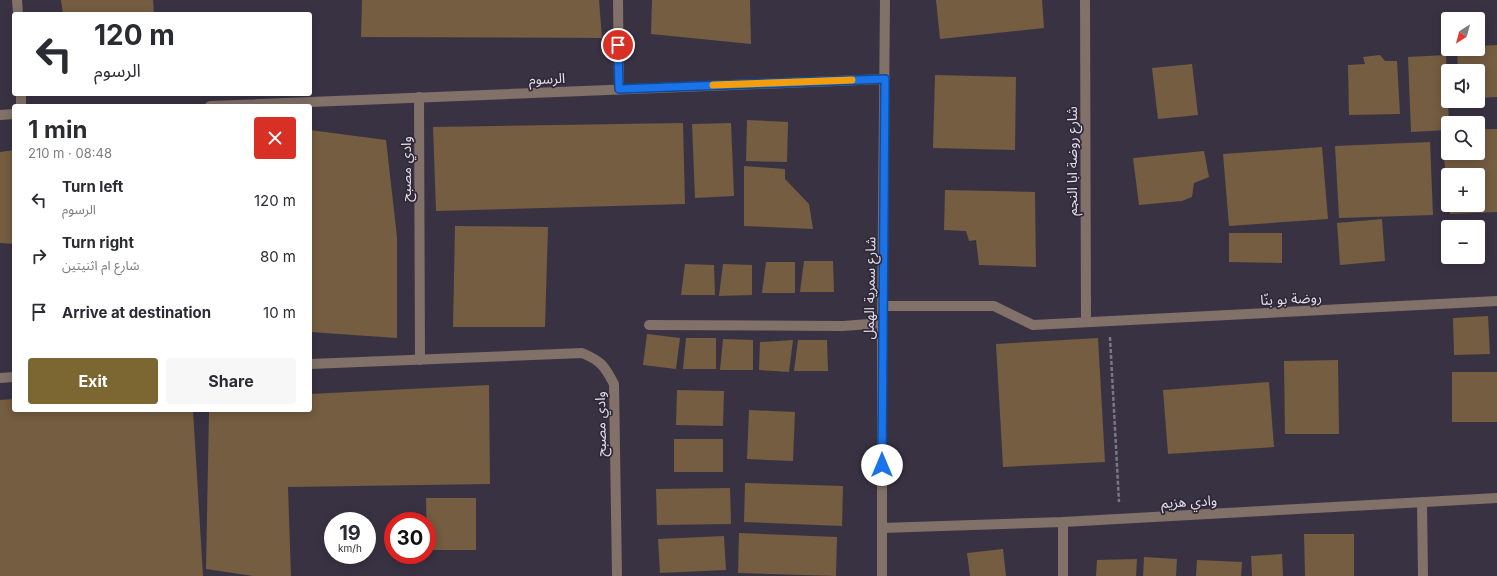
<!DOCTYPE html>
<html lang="en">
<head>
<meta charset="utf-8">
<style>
	:root { --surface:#fff; --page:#f7f7f7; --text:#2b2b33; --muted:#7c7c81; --accent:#7c6733 }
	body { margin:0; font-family:Inter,"Noto Sans Arabic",sans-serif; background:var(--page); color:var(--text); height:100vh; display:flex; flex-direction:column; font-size:15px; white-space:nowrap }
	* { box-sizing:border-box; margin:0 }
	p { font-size:13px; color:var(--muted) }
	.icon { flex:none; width:22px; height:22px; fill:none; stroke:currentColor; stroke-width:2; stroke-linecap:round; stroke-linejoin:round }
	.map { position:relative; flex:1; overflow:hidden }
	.details { position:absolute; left:12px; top:104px; width:300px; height:308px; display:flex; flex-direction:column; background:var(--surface); border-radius:4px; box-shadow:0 2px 10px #0003 }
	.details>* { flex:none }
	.banner { position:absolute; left:12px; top:12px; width:300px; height:84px; border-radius:4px; box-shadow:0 2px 10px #0003; background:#fff; color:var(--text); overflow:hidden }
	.needle { width:26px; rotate:216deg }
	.tools { position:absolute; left:1441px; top:12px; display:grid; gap:8px }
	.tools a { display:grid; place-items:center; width:44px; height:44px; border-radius:4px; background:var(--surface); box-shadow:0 2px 10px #0003; font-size:20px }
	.speed { position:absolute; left:324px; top:512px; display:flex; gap:8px; font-size:20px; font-weight:700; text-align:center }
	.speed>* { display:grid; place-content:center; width:52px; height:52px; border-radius:50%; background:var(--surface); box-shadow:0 2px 10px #0003; line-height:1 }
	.speed small { font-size:10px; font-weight:400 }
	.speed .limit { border:6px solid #d22; background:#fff; color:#111 }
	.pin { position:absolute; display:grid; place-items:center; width:34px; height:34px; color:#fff; margin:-17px; border:2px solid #fff; border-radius:50%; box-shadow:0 1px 4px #0007 }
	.me { position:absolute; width:44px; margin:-22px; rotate:0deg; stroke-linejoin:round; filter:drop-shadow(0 0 3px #0008) }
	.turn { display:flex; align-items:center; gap:14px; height:84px; padding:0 16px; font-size:18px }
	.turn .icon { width:52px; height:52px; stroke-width:2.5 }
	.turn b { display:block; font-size:28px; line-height:34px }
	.round { display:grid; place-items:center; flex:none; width:42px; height:42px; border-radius:4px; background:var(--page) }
	.summary { display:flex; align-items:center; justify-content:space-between; height:68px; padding:0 16px }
	h1 { font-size:24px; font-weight:700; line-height:30px }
	.button { display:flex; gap:8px; margin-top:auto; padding:8px 16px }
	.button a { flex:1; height:46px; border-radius:4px; background:var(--accent); color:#fff; font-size:16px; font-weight:700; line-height:46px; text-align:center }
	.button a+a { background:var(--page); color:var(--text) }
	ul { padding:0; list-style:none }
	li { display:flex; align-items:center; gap:12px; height:56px; padding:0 16px }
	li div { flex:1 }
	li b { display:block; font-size:15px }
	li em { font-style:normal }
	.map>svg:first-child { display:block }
	.building { fill:#745d41 }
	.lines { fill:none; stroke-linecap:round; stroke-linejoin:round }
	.path { stroke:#7b7684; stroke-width:2.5; stroke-dasharray:4 2; stroke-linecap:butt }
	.minor { stroke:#817169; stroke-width:10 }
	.route-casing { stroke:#114b97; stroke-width:10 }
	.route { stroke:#1a73e8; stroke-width:7 }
	.slow { stroke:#f59e0b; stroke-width:7 }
	.labels { text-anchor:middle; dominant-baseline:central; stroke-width:3.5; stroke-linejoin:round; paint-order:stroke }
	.street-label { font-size:14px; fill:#e3dfe9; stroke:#2f2838 }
</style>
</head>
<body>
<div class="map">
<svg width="1497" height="576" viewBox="0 0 1497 576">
	<rect width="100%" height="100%" fill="#393243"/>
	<g class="building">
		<polygon points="61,0 153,0 154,14 63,14"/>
		<polygon points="362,0 599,0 602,38 361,37"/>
		<polygon points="652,0 750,0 751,44 651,34"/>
		<polygon points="936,0 1042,0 1044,28 940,39"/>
		<polygon points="1497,45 1497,97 1478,98 1478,71 1458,71 1457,49 1478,49 1478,46"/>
		<polygon points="1380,55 1385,61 1397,61 1400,114 1349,115 1348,65 1365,64 1363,57"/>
		<polygon points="1446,55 1449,123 1448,130 1411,132 1408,57"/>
		<polygon points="1192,64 1198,115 1158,119 1152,68"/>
		<polygon points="935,75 1016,77 1015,150 933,148"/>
		<polygon points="747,120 788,122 787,162 746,161"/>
		<polygon points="683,123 685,204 436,211 433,127"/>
		<polygon points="731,123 734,196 695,198 692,124"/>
		<polygon points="1478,129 1497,129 1497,212 1450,214 1449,205 1478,205 1478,175 1448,175 1447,184 1441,131 1448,131 1448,153 1478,153"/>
		<polygon points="310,130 386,140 397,237 397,338 310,332"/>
		<polygon points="1430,142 1433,215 1339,218 1335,146"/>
		<polygon points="1322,147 1328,219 1229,226 1223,154"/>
		<polygon points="14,150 14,244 0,243 0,152"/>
		<polygon points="1204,151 1209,177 1194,183 1192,197 1182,201 1139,205 1133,158"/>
		<polygon points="744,166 785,169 785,179 809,204 813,229 744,226"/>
		<polygon points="945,190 1035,192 1036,267 979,265 976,240 969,241 966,231 944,230"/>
		<polygon points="1382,219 1385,261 1340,265 1337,223"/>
		<polygon points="455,226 548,227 545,327 453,327"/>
		<polygon points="1229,233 1282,233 1282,263 1229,262"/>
		<polygon points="804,261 833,261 834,292 800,292"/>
		<polygon points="766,262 795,262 795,293 762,293"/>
		<polygon points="685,264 714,265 715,295 681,295"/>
		<polygon points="723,264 752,265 752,295 719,296"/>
		<polygon points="1488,316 1490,354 1454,355 1453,318"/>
		<polygon points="647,334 680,338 676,369 643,365"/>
		<polygon points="686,338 716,338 716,369 683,369"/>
		<polygon points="1098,338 1105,462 1003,467 996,344"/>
		<polygon points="723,339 753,340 753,370 720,370"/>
		<polygon points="793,340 789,372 759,370 760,342"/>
		<polygon points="798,340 827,340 828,371 794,371"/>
		<polygon points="1338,360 1339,434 1285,434 1284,361"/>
		<rect x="1452" y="372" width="45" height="50"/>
		<polygon points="1269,382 1274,447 1168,454 1163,390"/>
		<polygon points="489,385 490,484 288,487 291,576 253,576 206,569 209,410 310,410 310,394"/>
		<polygon points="677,390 724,391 723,426 676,425"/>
		<polygon points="14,399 14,410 193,410 203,576 0,576 0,400"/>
		<polygon points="749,410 795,412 793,461 747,459"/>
		<rect x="674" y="439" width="49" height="33"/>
		<polygon points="745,483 843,486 842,526 744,522"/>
		<polygon points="730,488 731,524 657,525 656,489"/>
		<polygon points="426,498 476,498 476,550 427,550"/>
		<polygon points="739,533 837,537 836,576 738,573"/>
		<polygon points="1304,534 1354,534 1354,576 1305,576"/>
		<polygon points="724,536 726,570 660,573 658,539"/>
		<polygon points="1003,549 1006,576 970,576 967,553"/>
		<polygon points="1282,554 1283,576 1252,576 1251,556"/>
		<polygon points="1144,557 1177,559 1176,576 1143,576"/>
		<polygon points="1137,559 1136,576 1096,576 1097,560"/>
		<polygon points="1197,560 1242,562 1241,576 1196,576"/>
	</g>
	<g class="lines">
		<polyline class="path" points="1110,337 1119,502"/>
		<g class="minor">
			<polyline points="17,0 18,14"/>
			<polyline points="618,0 619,89"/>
			<polyline points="1085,0 1086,322"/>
			<polyline points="21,94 21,106"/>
			<polyline points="419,97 420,360"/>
			<polyline points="210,106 885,79"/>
			<polyline points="0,115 14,114"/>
			<polyline points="883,306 994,306 1033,325 1497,301"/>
			<polyline points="649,325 843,326 882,323"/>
			<path d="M310,364l272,-11c19,8 22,12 32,31l3,192"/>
			<polyline points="0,378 14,377"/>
			<polyline points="1422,502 1423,576"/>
			<polyline points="1063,522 1063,576"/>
			<polyline points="882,528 1063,522 1497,498"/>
			<polyline points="882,576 882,323 885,0"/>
		</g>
	</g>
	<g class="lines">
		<g class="route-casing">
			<polyline id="route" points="618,45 619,89 885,79 882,465"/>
		</g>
		<use href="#route" class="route"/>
		<polyline class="slow" points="713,85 852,80"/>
	</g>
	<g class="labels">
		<g class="street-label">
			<text transform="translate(547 78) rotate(-2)">الرسوم</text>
			<text transform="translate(1071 161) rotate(-90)">شارع روضة ابا النجم</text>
			<text transform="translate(405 169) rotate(-90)">وادي مصبح</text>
			<text transform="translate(869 288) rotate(-89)">شارع سمرية الهمل</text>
			<text transform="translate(1291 298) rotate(-3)">روضة بو بنّا</text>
			<text transform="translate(600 424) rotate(-91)">وادي مصبح</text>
			<text transform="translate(1189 501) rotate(-3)">وادي هزيم</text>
		</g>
	</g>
</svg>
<div class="tools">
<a><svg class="needle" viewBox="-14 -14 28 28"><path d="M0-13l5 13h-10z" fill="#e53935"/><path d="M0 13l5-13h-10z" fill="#7c7c81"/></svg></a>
<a><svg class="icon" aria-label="sound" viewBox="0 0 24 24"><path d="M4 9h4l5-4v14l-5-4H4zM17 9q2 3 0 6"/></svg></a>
<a><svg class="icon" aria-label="search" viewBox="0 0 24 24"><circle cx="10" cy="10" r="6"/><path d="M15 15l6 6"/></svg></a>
<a>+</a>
<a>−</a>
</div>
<div class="speed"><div>19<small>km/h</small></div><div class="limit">30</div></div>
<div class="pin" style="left:618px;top:45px;background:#d93025"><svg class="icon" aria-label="arrive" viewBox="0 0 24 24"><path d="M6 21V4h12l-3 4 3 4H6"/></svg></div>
<svg class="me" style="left:882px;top:465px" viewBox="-20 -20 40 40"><circle r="19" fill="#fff"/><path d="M0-13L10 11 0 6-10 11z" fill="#1a73e8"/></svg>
<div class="banner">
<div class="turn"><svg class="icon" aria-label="left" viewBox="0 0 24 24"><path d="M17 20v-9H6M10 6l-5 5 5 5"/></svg><div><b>120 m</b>الرسوم</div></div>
</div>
<section class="details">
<div class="summary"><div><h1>1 min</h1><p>210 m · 08:48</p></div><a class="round" style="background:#d93025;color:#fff"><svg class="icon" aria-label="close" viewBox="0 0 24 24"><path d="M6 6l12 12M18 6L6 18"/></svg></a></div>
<ul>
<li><svg class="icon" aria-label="left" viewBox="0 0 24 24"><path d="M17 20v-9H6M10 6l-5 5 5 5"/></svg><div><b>Turn left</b><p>الرسوم</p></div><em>120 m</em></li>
<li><svg class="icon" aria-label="right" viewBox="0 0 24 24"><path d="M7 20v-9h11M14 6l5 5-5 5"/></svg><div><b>Turn right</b><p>شارع ام اثنيتين</p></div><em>80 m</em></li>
<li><svg class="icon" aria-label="arrive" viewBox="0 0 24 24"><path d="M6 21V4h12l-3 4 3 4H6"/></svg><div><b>Arrive at destination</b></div><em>10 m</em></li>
</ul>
<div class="button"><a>Exit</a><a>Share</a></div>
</section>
</div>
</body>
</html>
